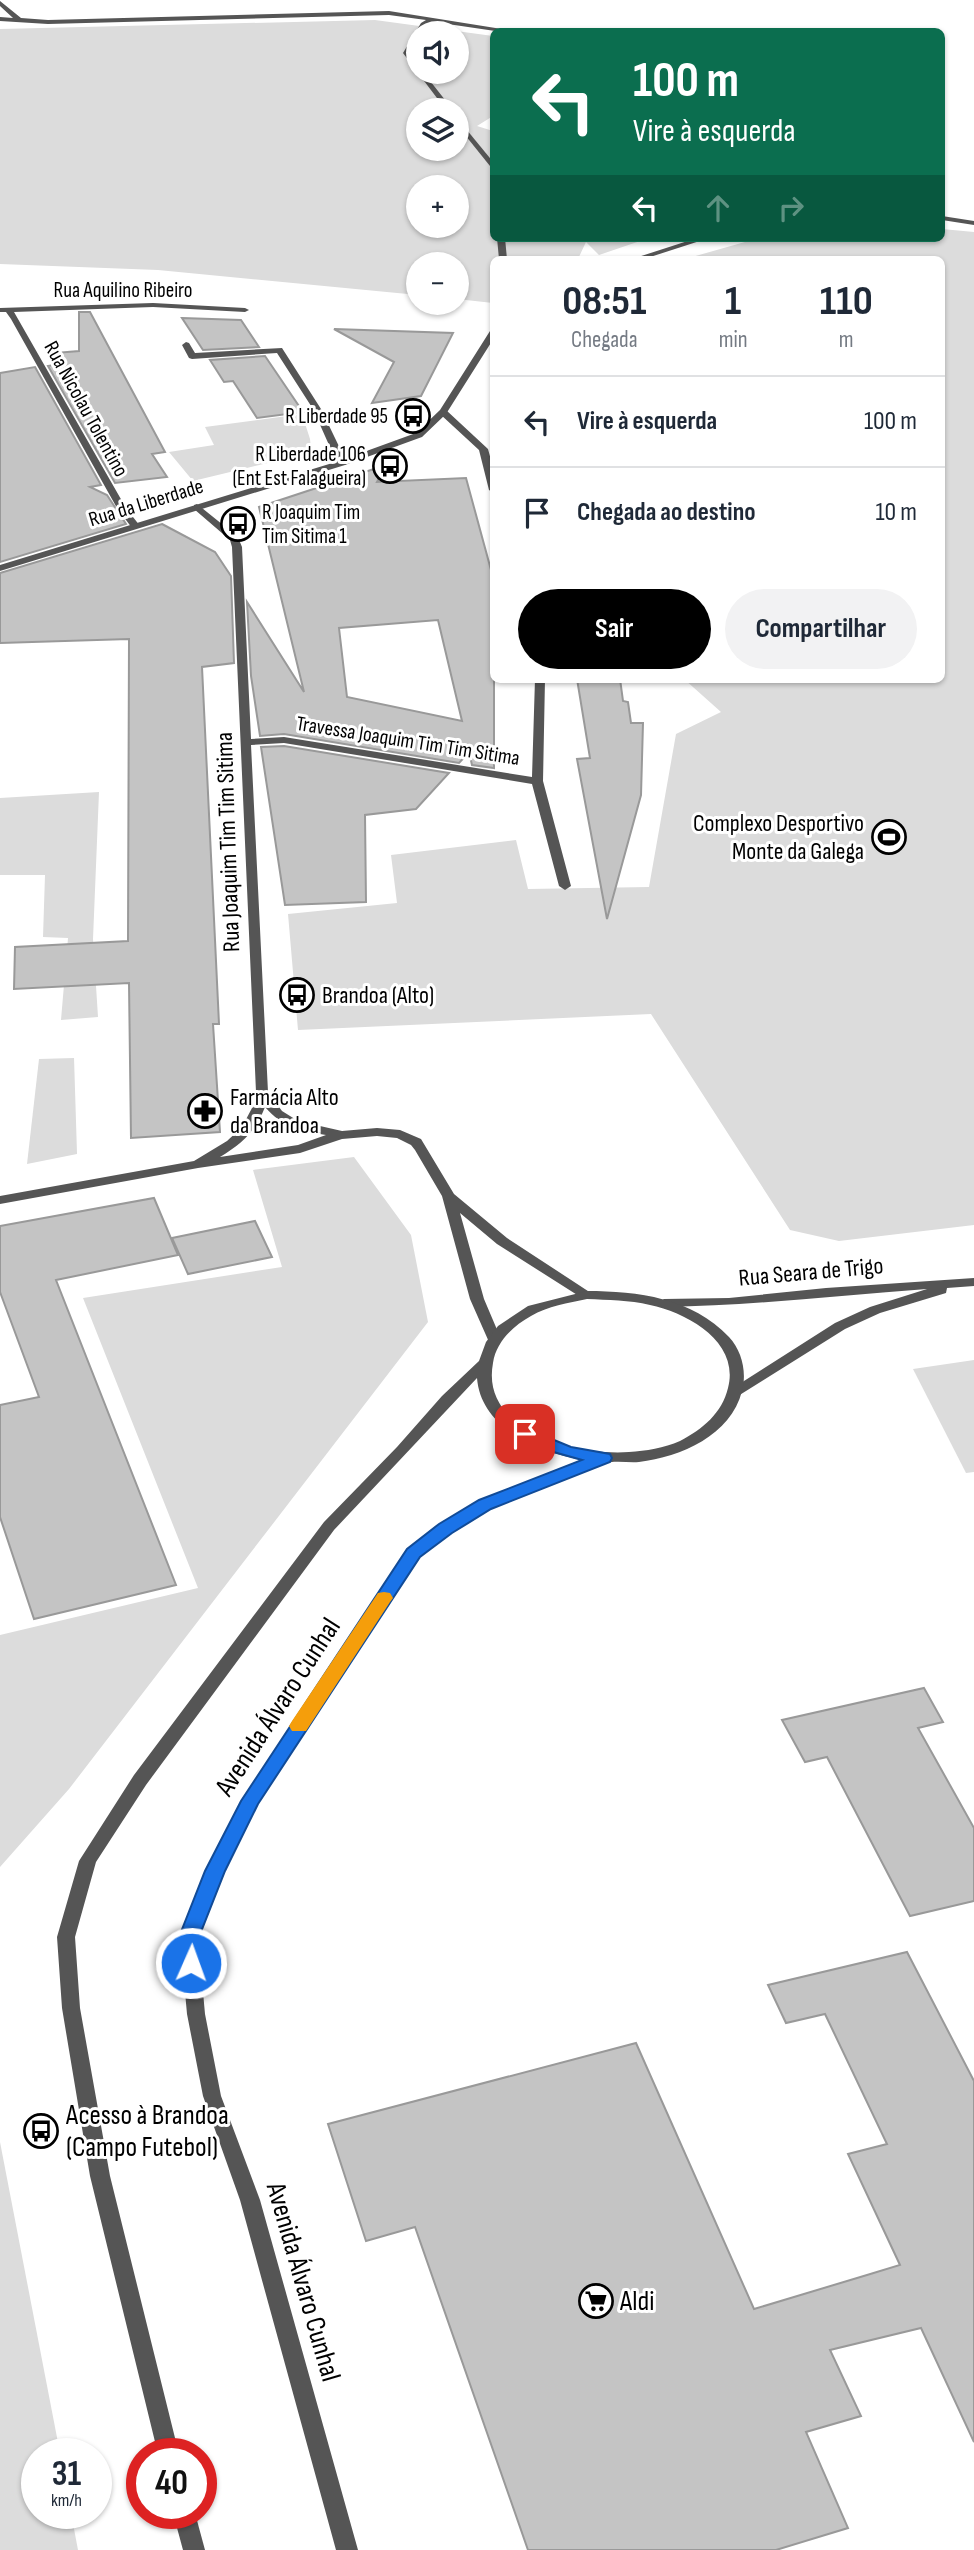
<!DOCTYPE html>
<html lang="pt">
<head>
<meta charset="utf-8">
<style>
	:root { --surface:#fff; --page:#f2f2f3; --text:#1f2937; --muted:#747a83; --line:#e0e1e3; --accent:#000 }
	body { margin:0; font-family:"Sofia Sans Condensed",sans-serif; background:var(--page); color:var(--text); height:100vh; display:flex; flex-direction:column; font-size:26px; white-space:nowrap }
	* { box-sizing:border-box; margin:0 }
	p { font-size:23px; color:var(--muted) }
	.icon { flex:none; width:38px; height:38px; fill:none; stroke:currentColor; stroke-width:2; stroke-linecap:round; stroke-linejoin:round }
	.map { position:relative; flex:1; overflow:hidden }
	.drawer { position:absolute; left:490px; top:256px; width:455px; height:427px; display:flex; flex-direction:column; background:var(--surface); border-radius:10px; box-shadow:0 2px 5px #0004 }
	.drawer>* { flex:none }
	.hud { position:absolute; left:490px; top:28px; width:455px; height:214px; border-radius:10px; box-shadow:0 2px 5px #0004; background:#0b6e4f; color:#fff; overflow:hidden }
	.controls { position:absolute; left:406px; top:21px; display:grid; gap:14px }
	.controls a { display:grid; place-items:center; width:63px; height:63px; border-radius:50%; background:var(--surface); box-shadow:0 2px 5px #0004; font-size:35px }
	.speed { position:absolute; left:21px; top:2438px; display:flex; gap:14px; font-size:35px; font-weight:700; text-align:center }
	.speed>* { display:grid; place-content:center; width:91px; height:91px; border-radius:50%; background:var(--surface); box-shadow:0 2px 5px #0004; line-height:1 }
	.speed small { font-size:18px; font-weight:400 }
	.speed .limit { border:10px solid #d22; background:#fff; color:#111 }
	.pin { position:absolute; display:grid; place-items:center; width:60px; height:60px; color:#fff; margin:-30px; border-radius:14px; box-shadow:0 4px 10px #0006 }
	.me { position:absolute; width:77px; margin:-38px; rotate:2deg; stroke-linejoin:round; filter:drop-shadow(0 0 5px #0008) }
	.turn { display:flex; align-items:center; gap:24px; height:147px; padding:0 28px; font-size:32px }
	.turn .icon { width:91px; height:91px; stroke-width:2.5 }
	.turn b { display:block; font-size:49px; line-height:60px }
	.lanes { display:flex; align-items:center; height:66px; padding:0 28px; background:#0003; justify-content:center; gap:35px; direction:ltr }
	.lanes .off { opacity:.35 }
	.eta { display:flex; justify-content:space-evenly; align-items:center; height:119px; text-align:center }
	.eta b { font-size:42px; font-weight:700; line-height:49px }
	.action { display:flex; gap:14px; margin-top:auto; padding:14px 28px }
	.action a { flex:1; height:80px; border-radius:42px; background:var(--accent); color:#fff; font-size:28px; font-weight:700; line-height:80px; text-align:center }
	.action a+a { background:var(--page); color:var(--text) }
	ul { padding:0; list-style:none }
	li { display:flex; align-items:center; gap:21px; height:91px; padding:0 28px; border-top:2px solid var(--line) }
	li div { flex:1 }
	li b { display:block; font-size:26px }
	li em { font-style:normal }
	.map>svg:first-child { display:block }
	.green { fill:#dcdcdc; fill-rule:evenodd }
	.building { fill:#c4c4c4; stroke:#999; stroke-width:2; fill-rule:evenodd }
	.lines { fill:none; stroke-linecap:round; stroke-linejoin:round }
	.minor { fill:#555; fill-rule:evenodd }
	.tertiary { fill:#555; fill-rule:evenodd }
	.route { fill:#1a73e8; stroke:#114b97; stroke-width:2 }
	.slow { fill:#f59e0b }
	.labels { text-anchor:middle; dominant-baseline:central; stroke-width:6; stroke-linejoin:round; paint-order:stroke }
	.far-street-label { font-size:21px; fill:#000; stroke:#fff }
	.far-poi-label { font-size:21px; fill:#000; stroke:#fff; text-anchor:end }
	.poi-label { font-size:24px; fill:#000; stroke:#fff; text-anchor:start }
	.street-label { font-size:24px; fill:#000; stroke:#fff }
	.near-street-label { font-size:28px; fill:#000; stroke:#fff }
	.near-poi-label { font-size:28px; fill:#000; stroke:#fff; text-anchor:start }
</style>
</head>
<body>
<div class="map">
<svg width="974" height="2550" viewBox="0 0 974 2550">
	<rect width="100%" height="100%" fill="#fff"/>
	<g class="green">
		<path d="M375,20l118,16v80l-16,10 16,5 1,107h155l-50,17 -13,-13 -8,17h-84l-1,44 -36,-4v-35h-39v31l-260,-25 -158,-6v-235zM418,33h39v39h-39zM418,110h39v39h-39zM418,187h39v39h-39z"/>
		<polygon points="942,229 974,232 974,1225 839,1241 790,1230 651,1014 298,1030 288,914 397,903 391,855 516,840 528,889 649,887 676,734 721,712 684,679 942,679 942,259 685,259 759,238 942,238"/>
		<polygon points="302,414 310,439 311,449 305,454 193,481 169,452 214,445 205,427"/>
		<polygon points="99,792 93,939 98,1017 61,1020 68,938 43,937 45,875 0,875 0,798"/>
		<polygon points="74,1058 77,1154 27,1164 39,1059"/>
		<polygon points="354,1157 411,1235 428,1322 69,1789 0,1867 0,1635 198,1588 83,1298 282,1267 253,1170"/>
		<polygon points="974,1360 974,1472 966,1473 913,1369"/>
		<polygon points="0,2142 60,2453 37,2454 37,2513 71,2513 78,2550 0,2550"/>
	</g>
	<g class="building">
		<polygon points="79,312 90,312 165,452 152,454 167,477 115,483 48,366 60,364 54,353 79,351"/>
		<polygon points="182,318 241,320 259,347 203,350"/>
		<polygon points="334,329 453,333 421,396 372,403 394,362"/>
		<polygon points="265,356 303,412 257,418 233,381 224,382 210,360"/>
		<polygon points="35,367 101,485 90,487 107,495 126,524 0,562 0,373"/>
		<path d="M386,465l-9,17 89,-4 28,103v187l-22,-3 -3,-13 -10,11 -175,-29 -24,2 -9,-60 -4,-74 57,90 -45,-185zM438,620l24,101 -115,-24 -8,-69z"/>
		<polygon points="162,524 215,552 231,576 234,663 202,667 219,1024 213,1024 220,1132 131,1138 129,983 14,989 15,947 128,941 129,639 0,643 0,573"/>
		<polygon points="577,679 620,679 623,701 628,702 631,723 643,723 641,795 607,919 577,759 590,758"/>
		<polygon points="284,746 449,773 416,809 365,815 366,902 285,905 261,747"/>
		<polygon points="154,1198 178,1255 56,1280 176,1585 34,1619 0,1517 0,1405 39,1397 0,1292 0,1226"/>
		<polygon points="255,1221 272,1257 188,1274 172,1238"/>
		<polygon points="924,1688 943,1722 918,1728 974,1828 974,1901 910,1916 827,1757 805,1762 782,1720"/>
		<polygon points="907,1952 974,2081 974,2442 921,2328 830,2350 861,2416 806,2432 848,2528 776,2550 528,2550 415,2227 366,2241 328,2124 636,2043 754,2309 867,2275 900,2265 848,2154 887,2144 825,2014 786,2023 768,1985"/>
	</g>
	<g class="lines">
		<g class="minor">
			<polygon points="0,1 21,18 48,20 389,11 508,30 502,32 434,22 426,25 421,33 418,33 418,38 409,53 418,65 418,72 423,72 453,110 446,110 403,53 421,23 426,20 389,15 48,24 0,21 0,17 13,18 0,6"/>
			<polygon points="457,118 494,163 494,171 457,125"/>
			<polygon points="497,238 505,238 507,259 499,259"/>
			<polygon points="153,303 245,308 249,310 245,312 153,307 14,312 126,508 140,526 135,529 132,528 117,508 11,319 6,312 0,312 0,308"/>
			<polygon points="186,342 189,343 195,353 282,348 321,409 347,463 345,465 337,463 313,409 277,353 192,359 189,358 182,345"/>
			<polygon points="440,410 446,410 488,449 494,471 494,493 489,490 479,450 440,414"/>
			<path d="M197,504l41,33 4,10 9,192 33,-2 248,40 3,-98h10l-2,102 28,105 -6,4 -6,-4 -27,-102 -248,-41 -33,2 17,347 14,19 16,10 44,10 35,-3 23,2 21,9 33,55 53,44 87,57 -2,3h-10l-85,-54 -37,-31 24,86 17,40 -2,3h-10l-19,-43 -28,-103 -27,-46 -4,-5 -14,-7 -20,-2 -35,3 -42,14 -102,15 -198,36v-8l194,-35 33,-20 15,-14 10,-19 4,-16 -24,-545 -2,-7 -36,-31v-4zM265,1107c17,20 37,24 61,28l-28,10 -78,12c22,-13 36,-26 45,-50z"/>
			<path d="M974,1278v8l-27,2 -1,5 -66,20 -35,16 -107,67 -7,-5 2,-3 102,-65 35,-16 57,-18c-87,6 -175,17 -263,18l-7,-4 7,-4 65,-1 97,-10z"/>
		</g>
		<g class="tertiary">
			<polygon points="942,216 974,221 974,225 942,220"/>
			<polygon points="697,238 709,238 644,259 632,259"/>
			<polygon points="494,329 494,338 446,414 422,437 345,465 0,571 0,565 339,461 416,433 440,410 490,331"/>
			<path d="M587,1291c51,0 105,7 142,46 13,14 18,35 13,54 -11,44 -61,66 -103,71 -11,1 -26,-2 -36,2 -37,12 -74,27 -109,42 -27,12 -52,33 -74,51l-163,247 -33,67 -26,66 7,77 16,82 39,104 98,350h-22l-96,-350 -37,-104 -16,-82 -7,-77 26,-66 38,-75 164,-247 32,-24 40,-25 103,-40c-43,-7 -102,-31 -106,-82l-143,152 -188,255 -50,77 -21,75 5,71 30,168 69,278h-21l-68,-278 -28,-168 -5,-71 22,-76 55,-86 190,-253 73,-75 45,-51 37,-35 7,-19 12,-16 30,-20zM587,1299c21,1 42,1 63,6 38,8 90,37 78,83 -6,25 -25,41 -48,53 -16,7 -34,10 -51,11 -51,4 -149,-20 -136,-89 3,-21 20,-37 38,-47 17,-10 37,-13 56,-17z"/>
			<polygon points="173,2513 195,2513 205,2550 183,2550"/>
		</g>
	</g>
	<polygon class="route" points="525,1428 571,1447 610,1454 612,1458 610,1462 491,1509 452,1533 420,1557 258,1804 225,1871 199,1937 202,1963 199,1968 191,1971 184,1968 179,1937 205,1871 241,1801 407,1549 439,1524 479,1500 582,1460 532,1446 516,1434"/>
	<polygon class="slow" points="384,1592 390,1593 393,1598 390,1602 306,1731 292,1731 289,1726 292,1721 378,1593"/>
	<defs>
		<g id="bus-ring" transform="scale(1.75)"><circle r="9.5" fill="#fff" stroke="#000" stroke-width="1.5"/><path d="M-5-6H5V4H4V6H2V4H-2V6H-4V4H-5ZM-3.5-4V0h7V-4ZM-3.5 1.2v1.5H-2V1.2ZM2 1.2v1.5H3.5V1.2Z" fill="#000"/></g>
		<g id="stadium-ring" transform="scale(1.75)"><circle r="9.5" fill="#fff" stroke="#000" stroke-width="1.5"/><path d="M0-5a6.5 5 0 1 0 0 10a6.5 5 0 1 0 0-10ZM-3.5-1.8h7v3.6h-7Z" fill="#000"/></g>
		<g id="pharmacy-ring" transform="scale(1.75)"><circle r="9.5" fill="#fff" stroke="#000" stroke-width="1.5"/><path d="M-2-6h4v4h4v4h-4v4h-4v-4h-4v-4h4Z" fill="#000"/></g>
		<g id="supermarket-ring" transform="scale(1.75)"><circle r="9.5" fill="#fff" stroke="#000" stroke-width="1.5"/><path d="M-6-5.5h2.5l.6 2H6L4.5 2H-2.5L-4.4-4H-6ZM-1.5 3.2a1.3 1.3 0 1 0 .1 0ZM3 3.2a1.3 1.3 0 1 0 .1 0Z" fill="#000"/></g>
	</defs>
	<g fill-rule="evenodd">
		<use href="#bus-ring" x="413" y="416"/>
		<use href="#bus-ring" x="390" y="466"/>
		<use href="#bus-ring" x="238" y="524"/>
		<use href="#stadium-ring" x="889" y="837"/>
		<use href="#bus-ring" x="297" y="995"/>
		<use href="#pharmacy-ring" x="205" y="1111"/>
		<use href="#bus-ring" x="41" y="2131"/>
		<use href="#supermarket-ring" x="596" y="2301"/>
	</g>
	<g class="labels">
		<g class="far-street-label">
			<text x="123" y="290">Rua Aquilino Ribeiro</text>
			<text transform="translate(86 409) rotate(61)">Rua Nicolau Tolentino</text>
			<text transform="translate(146 503) rotate(-17)">Rua da Liberdade</text>
			<text transform="translate(408 741) rotate(9)">Travessa Joaquim Tim Tim Sitima</text>
		</g>
		<g class="far-poi-label">
			<text x="388" y="416">R Liberdade 95</text>
			<text x="366" y="454">R Liberdade 106<tspan x="366" dy="24">(Ent Est Falagueira)</tspan></text>
			<text x="262" y="512" text-anchor="start">R Joaquim Tim<tspan x="262" dy="24">Tim Sitima 1</tspan></text>
		</g>
		<g class="poi-label">
			<text x="864" y="823" text-anchor="end">Complexo Desportivo<tspan x="864" dy="28">Monte da Galega</tspan></text>
			<text x="322" y="995">Brandoa (Alto)</text>
			<text x="230" y="1097">Farmácia Alto<tspan x="230" dy="28">da Brandoa</tspan></text>
		</g>
		<g class="street-label">
			<text transform="translate(228 842) rotate(-92)">Rua Joaquim Tim Tim Sitima</text>
			<text transform="translate(811 1272) rotate(-5)">Rua Seara de Trigo</text>
		</g>
		<g class="near-street-label">
			<text transform="translate(278 1707) rotate(-57)">Avenida Álvaro Cunhal</text>
			<text transform="translate(303 2282) rotate(74)">Avenida Álvaro Cunhal</text>
		</g>
		<g class="near-poi-label">
			<text x="66" y="2115">Acesso à Brandoa<tspan x="66" dy="32">(Campo Futebol)</tspan></text>
			<text x="620" y="2301">Aldi</text>
		</g>
	</g>
</svg>
<div class="controls">
<a><svg class="icon" aria-label="sound" viewBox="0 0 24 24"><path d="M4 9h4l5-4v14l-5-4H4zM17 9q2 3 0 6"/></svg></a>
<a><svg class="icon" aria-label="layers" viewBox="0 0 24 24"><path d="M12 4l9 5-9 5-9-5zM3 14l9 5 9-5"/></svg></a>
<a>+</a>
<a>−</a>
</div>
<div class="speed"><div>31<small>km/h</small></div><div class="limit">40</div></div>
<div class="pin" style="left:525px;top:1434px;background:#d93025"><svg class="icon" aria-label="arrive" viewBox="0 0 24 24"><path d="M6 21V4h12l-3 4 3 4H6"/></svg></div>
<svg class="me" style="left:191px;top:1963px" viewBox="-20 -20 40 40"><circle r="17" fill="#1a73e8" stroke="#fff" stroke-width="3"/><path d="M0-11L8 9 0 5-8 9z" fill="#fff"/></svg>
<div class="hud">
<div class="turn"><svg class="icon" aria-label="left" viewBox="0 0 24 24"><path d="M17 20v-9H6M10 6l-5 5 5 5"/></svg><div><b>100 m</b>Vire à esquerda</div></div>
<div class="lanes"><svg class="icon" aria-label="left" viewBox="0 0 24 24"><path d="M17 20v-9H6M10 6l-5 5 5 5"/></svg><svg class="icon off" aria-label="ahead" viewBox="0 0 24 24"><path d="M12 20V5M6 11l6-6 6 6"/></svg><svg class="icon off" aria-label="right" viewBox="0 0 24 24"><path d="M7 20v-9h11M14 6l5 5-5 5"/></svg></div>
</div>
<section class="drawer">
<div class="eta">
<div><b>08:51</b><p>Chegada</p></div>
<div><b>1</b><p>min</p></div>
<div><b>110</b><p>m</p></div>
</div>
<ul>
<li><svg class="icon" aria-label="left" viewBox="0 0 24 24"><path d="M17 20v-9H6M10 6l-5 5 5 5"/></svg><div><b>Vire à esquerda</b></div><em>100 m</em></li>
<li><svg class="icon" aria-label="arrive" viewBox="0 0 24 24"><path d="M6 21V4h12l-3 4 3 4H6"/></svg><div><b>Chegada ao destino</b></div><em>10 m</em></li>
</ul>
<div class="action"><a>Sair</a><a>Compartilhar</a></div>
</section>
</div>
</body>
</html>
